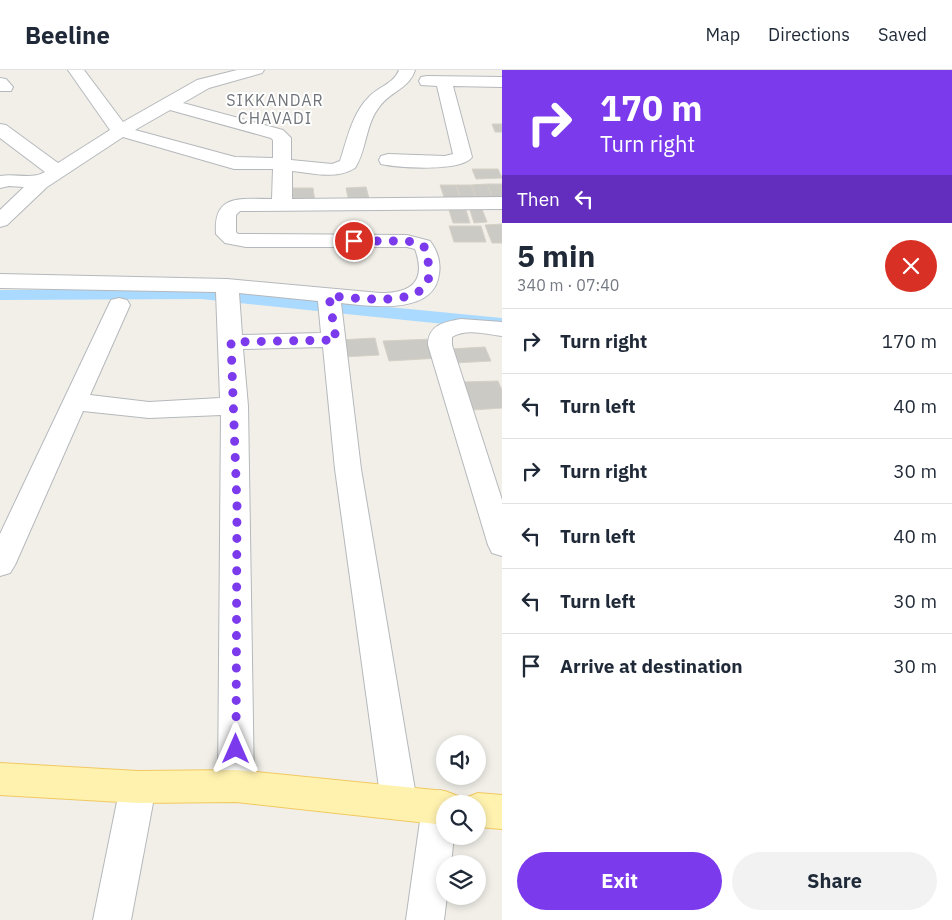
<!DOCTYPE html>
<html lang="en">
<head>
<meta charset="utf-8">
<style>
	:root { --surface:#fff; --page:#f2f2f3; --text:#1f2937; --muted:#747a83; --line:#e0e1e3; --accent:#7c3aed }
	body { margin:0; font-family:"IBM Plex Sans",sans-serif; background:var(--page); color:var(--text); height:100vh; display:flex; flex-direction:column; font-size:19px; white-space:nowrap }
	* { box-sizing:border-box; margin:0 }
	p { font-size:16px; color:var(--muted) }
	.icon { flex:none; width:28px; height:28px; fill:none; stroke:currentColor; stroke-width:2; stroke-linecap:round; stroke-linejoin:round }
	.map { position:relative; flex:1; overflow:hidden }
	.drawer { display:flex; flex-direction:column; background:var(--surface); width:450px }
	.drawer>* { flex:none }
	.hud { background:#7c3aed; color:#fff; overflow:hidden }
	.fabs { position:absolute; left:436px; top:665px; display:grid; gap:10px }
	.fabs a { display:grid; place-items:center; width:50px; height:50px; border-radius:50%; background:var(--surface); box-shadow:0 2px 8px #0003; font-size:25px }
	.pin { position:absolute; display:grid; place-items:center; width:42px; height:42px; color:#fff; margin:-21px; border:2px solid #fff; border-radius:50%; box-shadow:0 1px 5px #0007 }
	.me { position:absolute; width:55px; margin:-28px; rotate:0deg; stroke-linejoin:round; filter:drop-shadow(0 0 4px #0008) }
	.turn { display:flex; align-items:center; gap:18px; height:105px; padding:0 15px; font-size:22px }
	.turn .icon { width:65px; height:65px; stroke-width:2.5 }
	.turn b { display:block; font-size:35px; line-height:42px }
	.then { display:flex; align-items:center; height:48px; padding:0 15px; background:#0003; gap:10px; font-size:19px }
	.round { display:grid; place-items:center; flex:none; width:52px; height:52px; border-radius:26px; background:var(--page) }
	.overview { display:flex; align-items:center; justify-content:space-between; height:85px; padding:0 15px }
	h1 { font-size:30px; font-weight:700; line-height:38px }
	.cta { display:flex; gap:10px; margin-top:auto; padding:10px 15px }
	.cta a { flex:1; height:58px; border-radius:30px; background:var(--accent); color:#fff; font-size:20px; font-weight:700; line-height:58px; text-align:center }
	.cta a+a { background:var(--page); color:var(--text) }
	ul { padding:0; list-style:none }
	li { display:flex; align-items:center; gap:15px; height:65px; padding:0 15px; border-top:1px solid var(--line) }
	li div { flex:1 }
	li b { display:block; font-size:19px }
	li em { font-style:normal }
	header { display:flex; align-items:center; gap:30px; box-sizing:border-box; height:70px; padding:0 25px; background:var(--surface); border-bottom:1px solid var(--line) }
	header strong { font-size:24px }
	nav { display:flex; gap:28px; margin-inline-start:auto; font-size:18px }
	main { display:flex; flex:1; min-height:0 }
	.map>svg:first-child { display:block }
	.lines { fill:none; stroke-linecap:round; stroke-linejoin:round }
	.canal { fill:#aadaff; fill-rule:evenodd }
	.building { fill:#cccac5; stroke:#d6d1c6 }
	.minor-casing { stroke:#b5b8bc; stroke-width:2 }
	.major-casing { stroke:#f2c960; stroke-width:2 }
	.minor { fill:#fff; fill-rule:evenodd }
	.major { fill:#fff2af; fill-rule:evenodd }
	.route { stroke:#7c3aed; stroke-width:9; stroke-dasharray:0 16.2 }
	.labels { text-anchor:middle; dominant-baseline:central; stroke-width:4; stroke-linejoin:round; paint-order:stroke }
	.far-neighbourhood-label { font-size:16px; letter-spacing:1px; fill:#70757a; stroke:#fff }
</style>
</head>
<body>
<header>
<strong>Beeline</strong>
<nav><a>Map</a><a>Directions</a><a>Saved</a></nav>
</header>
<main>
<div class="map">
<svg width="502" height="850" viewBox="0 0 502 850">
	<rect width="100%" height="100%" fill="#f1efe8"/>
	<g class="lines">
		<polygon class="canal" points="201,219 502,248 502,260 201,229 0,230 0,220"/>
	</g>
	<g class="building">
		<polygon points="492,54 502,54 502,62 495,62"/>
		<polygon points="472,99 498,99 502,108 476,109"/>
		<polygon points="487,114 502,114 502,130 493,130"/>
		<polygon points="487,114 493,130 477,130 471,115"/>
		<polygon points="440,115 456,115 461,130 445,130"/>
		<polygon points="456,115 471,115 477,130 461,130"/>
		<polygon points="366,117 370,132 349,132 346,118"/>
		<polygon points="289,118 313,118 315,132 291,133"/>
		<polygon points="482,139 487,152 474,153 470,140"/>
		<polygon points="449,140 466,140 470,153 453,153"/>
		<polygon points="502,154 502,173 492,173 485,155"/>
		<polygon points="449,156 481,156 486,172 454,172"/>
		<polygon points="375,268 379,285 343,287 339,270"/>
		<polygon points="433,269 440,288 389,291 383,271"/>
		<polygon points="485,277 491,291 455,293 450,279"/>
		<polygon points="498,311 502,320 502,338 473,340 463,312"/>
	</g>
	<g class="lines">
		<g class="minor-casing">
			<g id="minor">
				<path d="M68,0h16l39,52 74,-42 40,-10h27l-2,3 -53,15 -26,15 100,27 8,8v22l41,4 8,-3c7,-21 12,-47 28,-63 9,-11 26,-14 31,-28h16c-6,19 -24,21 -35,36 -15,18 -13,44 -25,62 -19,12 -43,5 -63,3v28l210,-2v12l-262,2 -4,4v17l2,2 169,1 23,6c7,9 11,21 9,33 -5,42 -69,32 -98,29l20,166 56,333 -5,12 -13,5 -13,-5 -5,-12 -46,-333 -12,-122 -80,2 5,57 6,380 -6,11 -12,5 -12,-5 -6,-11 3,-371 -72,3 -66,-7 -68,154 -5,8 -10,3v-42l111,-234 8,-2 8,2 3,5 -40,90 59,7 71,-4 -4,-106 -216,-4v-14l227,5 153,14c31,0 47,-11 35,-44l-8,-2h-161l-21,-4 -9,-9c-3,-41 25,-35 56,-35l1,-30h-39l-111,-32 -76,50 -40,38 -7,2v-17l24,-23 -15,-1 -9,2v-12c16,-3 31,4 45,-4l-45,-34v-14l6,1 52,38 52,-33zM170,40l101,28 2,2v18l-38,-1 -100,-27zM239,223l79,8 3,32 -79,2z"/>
				<path d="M427,6l75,1v10l-49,-1 19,71c-10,15 -73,11 -91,7l-2,-4 2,-4 7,-2 57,2 8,-2 -16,-68 -16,-1 -2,-4 2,-4z"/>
				<polygon points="0,8 6,9 13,17 11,21 0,21"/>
				<path d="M461,249l41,3v14c-16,-2 -36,-8 -50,1v8l50,155v56l-10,-3 -4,-8 -60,-200c0,-20 16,-23 33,-26z"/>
				<polygon points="138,701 150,706 156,717 131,850 93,850 120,717 126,706"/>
				<polygon points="440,720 453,725 456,734 445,734 445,766 454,766 451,794 445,794 445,826 447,826 444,850 406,850 422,737 427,725"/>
			</g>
		</g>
		<g class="major-casing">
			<g id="major">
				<polygon points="0,693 138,701 236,700 445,721 458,726 461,734 445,734 445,755 236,732 138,733 0,725"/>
				<polygon points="478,723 502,725 502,759 478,757 478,734 463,734 465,728"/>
			</g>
		</g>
		<use href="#minor" class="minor"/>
		<use href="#major" class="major"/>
	</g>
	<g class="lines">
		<path class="route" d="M236,679l1,-243 -6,-164 105,-2 -7,-44c24,1 103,15 100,-25 -1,-10 -1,-18 -6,-26l-15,-4h-54"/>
	</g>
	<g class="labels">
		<g class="far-neighbourhood-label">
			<text x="275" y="30">SIKKANDAR<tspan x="275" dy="18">CHAVADI</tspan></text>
		</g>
	</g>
</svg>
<div class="fabs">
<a><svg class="icon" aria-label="sound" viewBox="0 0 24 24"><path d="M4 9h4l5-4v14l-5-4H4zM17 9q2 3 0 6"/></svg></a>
<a><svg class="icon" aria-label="search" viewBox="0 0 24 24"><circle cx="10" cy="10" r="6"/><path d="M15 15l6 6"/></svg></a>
<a><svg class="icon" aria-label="layers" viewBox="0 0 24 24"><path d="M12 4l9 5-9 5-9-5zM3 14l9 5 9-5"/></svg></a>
</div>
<div class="pin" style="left:354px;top:171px;background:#d93025"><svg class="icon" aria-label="arrive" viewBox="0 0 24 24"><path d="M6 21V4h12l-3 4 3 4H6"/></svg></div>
<svg class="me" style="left:236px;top:679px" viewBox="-20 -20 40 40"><path d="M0-17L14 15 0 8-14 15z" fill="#7c3aed" stroke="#fff" stroke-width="4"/></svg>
</div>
<section class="drawer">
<div class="hud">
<div class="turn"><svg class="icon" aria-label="right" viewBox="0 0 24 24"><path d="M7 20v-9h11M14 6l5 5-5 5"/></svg><div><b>170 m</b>Turn right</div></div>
<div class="then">Then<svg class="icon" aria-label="left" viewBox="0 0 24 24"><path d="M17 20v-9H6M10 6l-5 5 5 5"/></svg></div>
</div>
<div class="overview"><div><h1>5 min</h1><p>340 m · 07:40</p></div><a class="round" style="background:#d93025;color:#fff"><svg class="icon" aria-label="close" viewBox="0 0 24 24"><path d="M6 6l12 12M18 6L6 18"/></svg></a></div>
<ul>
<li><svg class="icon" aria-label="right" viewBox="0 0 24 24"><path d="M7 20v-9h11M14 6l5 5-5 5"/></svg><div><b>Turn right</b></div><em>170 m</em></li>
<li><svg class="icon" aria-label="left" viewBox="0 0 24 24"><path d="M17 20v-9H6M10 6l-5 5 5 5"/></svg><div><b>Turn left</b></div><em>40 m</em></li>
<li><svg class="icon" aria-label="right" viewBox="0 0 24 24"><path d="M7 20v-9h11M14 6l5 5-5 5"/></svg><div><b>Turn right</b></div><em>30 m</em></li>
<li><svg class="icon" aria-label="left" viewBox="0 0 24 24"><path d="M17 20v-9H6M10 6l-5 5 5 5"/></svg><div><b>Turn left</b></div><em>40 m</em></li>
<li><svg class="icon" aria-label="left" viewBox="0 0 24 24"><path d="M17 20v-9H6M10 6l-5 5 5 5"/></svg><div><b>Turn left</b></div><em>30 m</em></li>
<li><svg class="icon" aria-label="arrive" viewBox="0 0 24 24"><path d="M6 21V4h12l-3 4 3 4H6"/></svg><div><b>Arrive at destination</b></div><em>30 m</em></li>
</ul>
<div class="cta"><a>Exit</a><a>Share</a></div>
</section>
</main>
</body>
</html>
